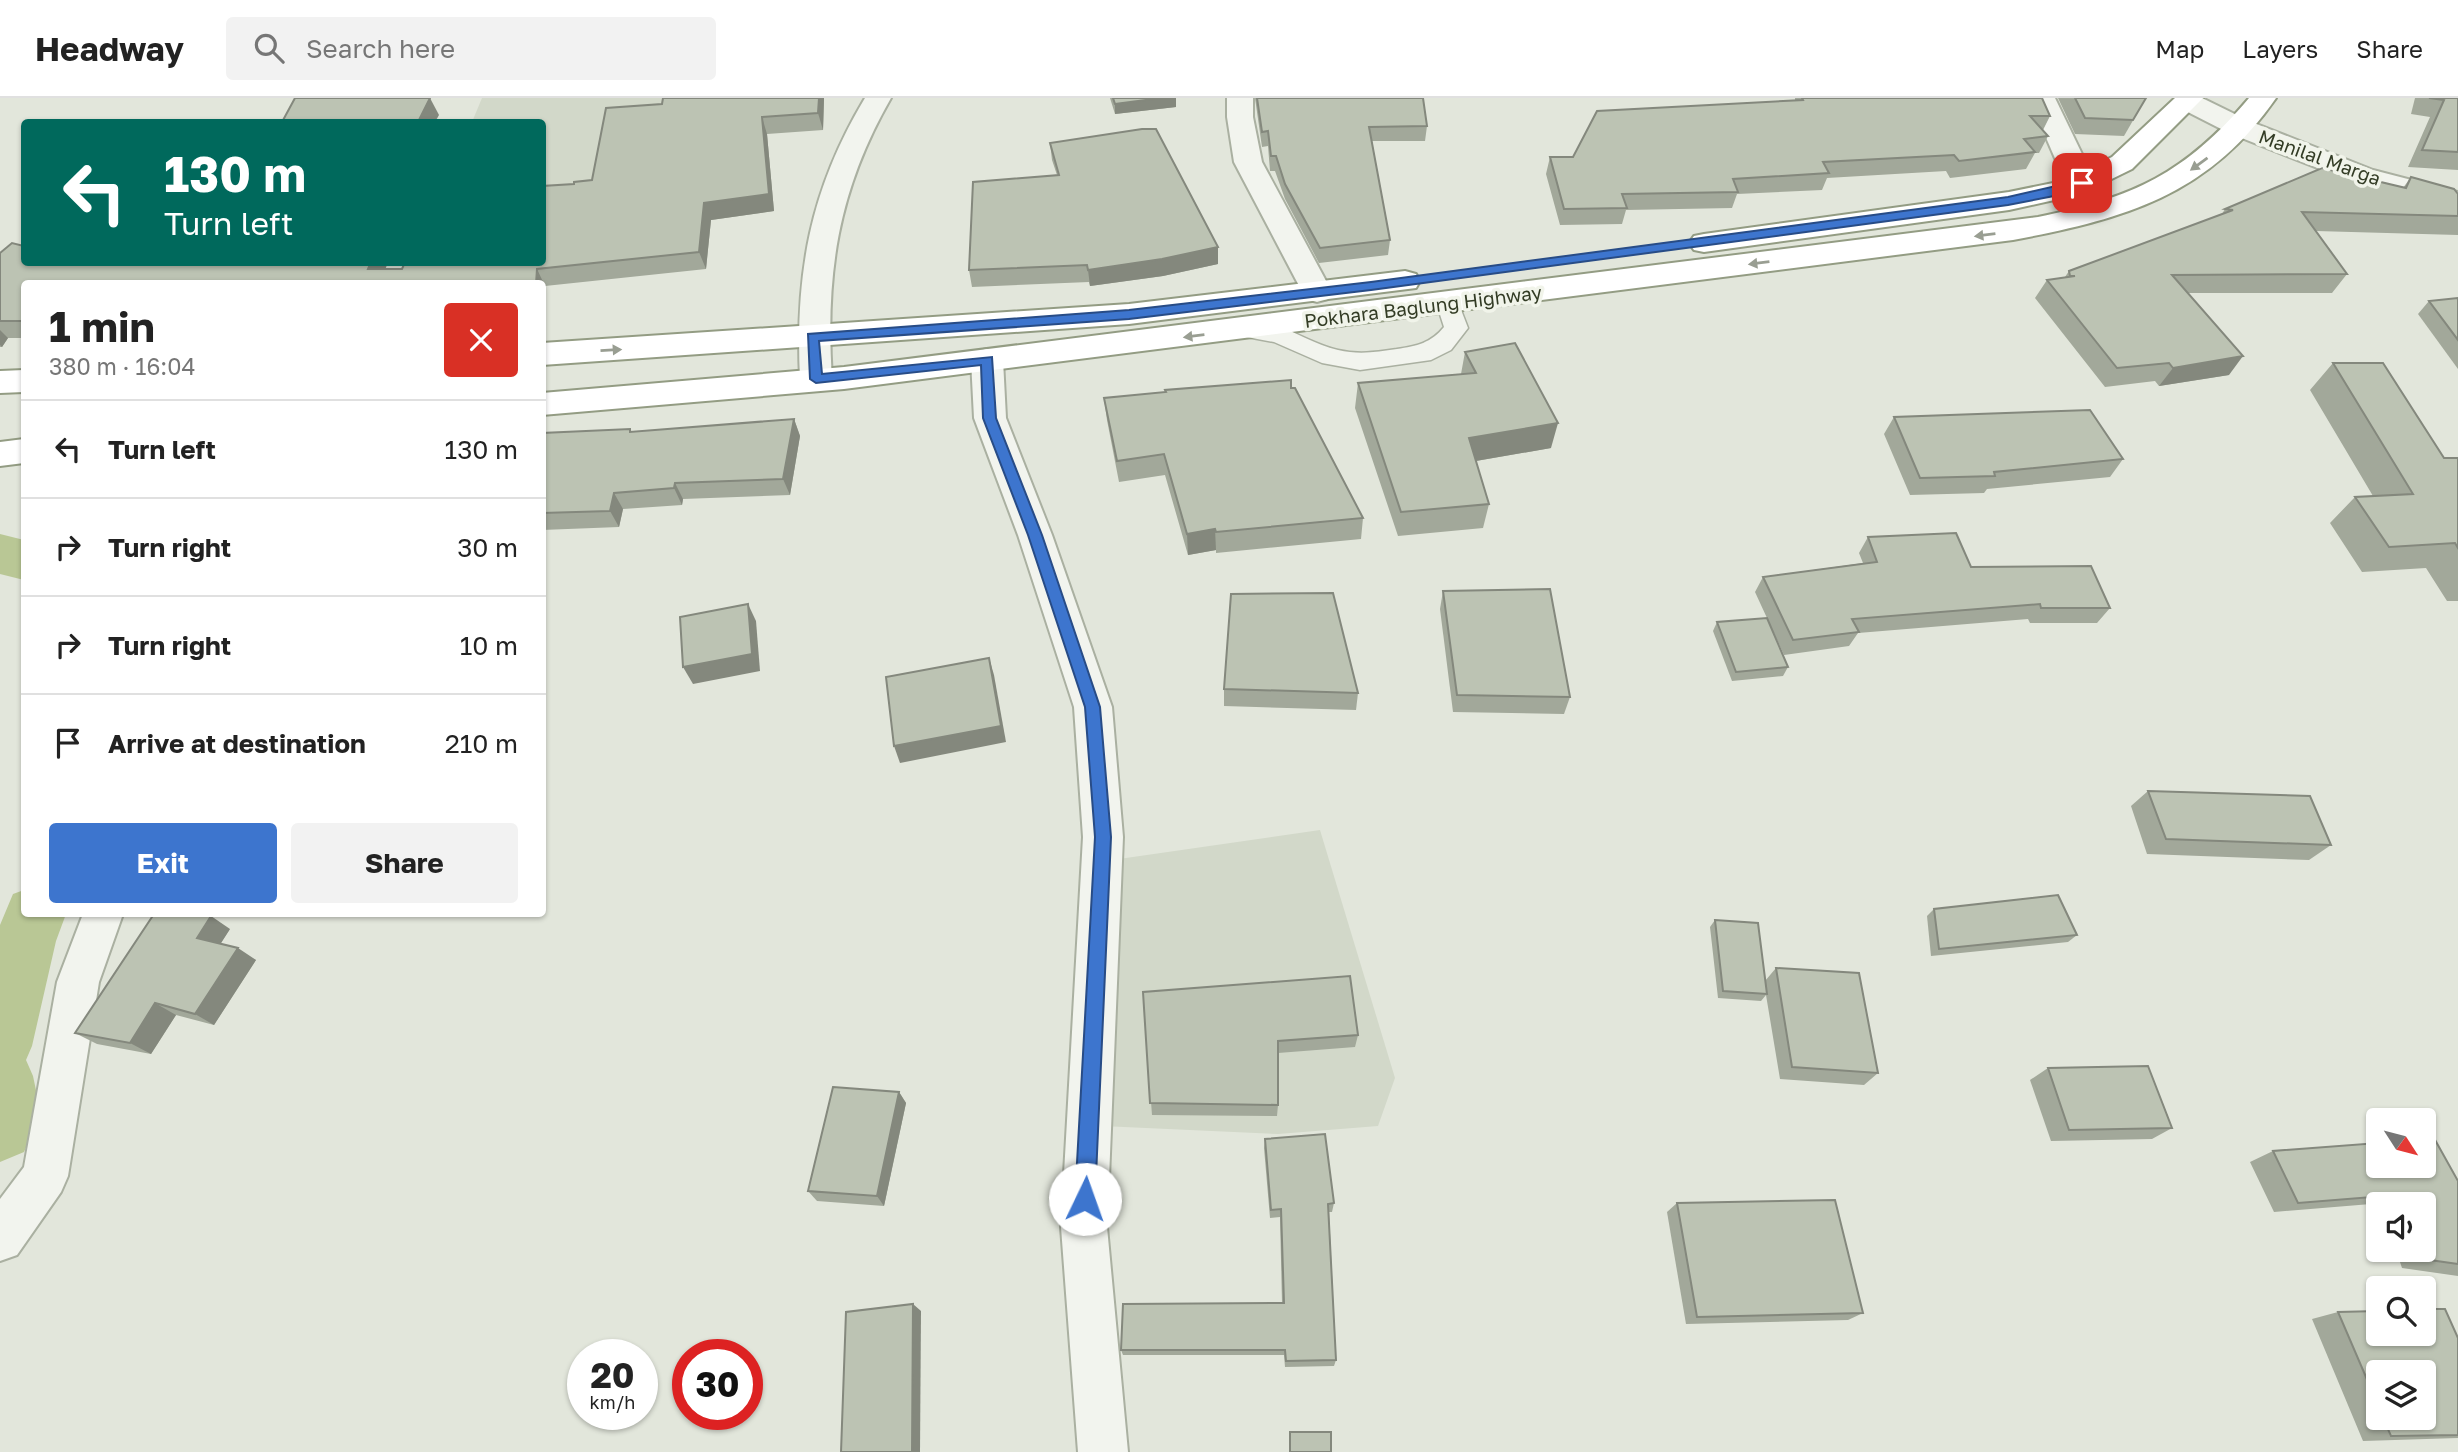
<!DOCTYPE html>
<html lang="en">
<head>
<meta charset="utf-8">
<style>
	:root { --surface:#fff; --page:#f2f2f2; --text:#222; --muted:#767676; --line:#e0e0e0; --accent:#3d75ce }
	body { margin:0; font-family:"Golos Text",sans-serif; background:var(--page); color:var(--text); height:100vh; display:flex; flex-direction:column; font-size:26px; white-space:nowrap }
	* { box-sizing:border-box; margin:0 }
	p { font-size:23px; color:var(--muted) }
	.icon { flex:none; width:38px; height:38px; fill:none; stroke:currentColor; stroke-width:2; stroke-linecap:round; stroke-linejoin:round }
	.map { position:relative; flex:1; overflow:hidden }
	.details { position:absolute; left:21px; top:182px; width:525px; height:637px; display:flex; flex-direction:column; background:var(--surface); border-radius:7px; box-shadow:0 2px 5px #0004 }
	.details>* { flex:none }
	.banner { position:absolute; left:21px; top:21px; width:525px; height:147px; border-radius:7px; box-shadow:0 2px 5px #0004; background:#00695c; color:#fff; overflow:hidden }
	.needle { width:46px; rotate:126deg }
	.controls { position:absolute; left:2366px; top:1010px; display:grid; gap:14px }
	.controls a { display:grid; place-items:center; width:70px; height:70px; border-radius:7px; background:var(--surface); box-shadow:0 2px 5px #0004; font-size:35px }
	.speed { position:absolute; left:567px; top:1241px; display:flex; gap:14px; font-size:35px; font-weight:700; text-align:center }
	.speed>* { display:grid; place-content:center; width:91px; height:91px; border-radius:50%; background:var(--surface); box-shadow:0 2px 5px #0004; line-height:1 }
	.speed small { font-size:18px; font-weight:400 }
	.speed .limit { border:10px solid #d22; background:#fff; color:#111 }
	.pin { position:absolute; display:grid; place-items:center; width:60px; height:60px; color:#fff; margin:-30px; border-radius:14px; box-shadow:0 4px 10px #0006 }
	.me { position:absolute; width:77px; margin:-38px; rotate:3deg; stroke-linejoin:round; filter:drop-shadow(0 0 5px #0008) }
	.turn { display:flex; align-items:center; gap:24px; height:147px; padding:0 28px; font-size:32px }
	.turn .icon { width:91px; height:91px; stroke-width:2.5 }
	.turn b { display:block; font-size:49px; line-height:60px }
	.round { display:grid; place-items:center; flex:none; width:74px; height:74px; border-radius:7px; background:var(--page) }
	.overview { display:flex; align-items:center; justify-content:space-between; height:119px; padding:0 28px }
	h1 { font-size:42px; font-weight:700; line-height:52px }
	.action { display:flex; gap:14px; margin-top:auto; padding:14px 28px }
	.action a { flex:1; height:80px; border-radius:7px; background:var(--accent); color:#fff; font-size:28px; font-weight:700; line-height:80px; text-align:center }
	.action a+a { background:var(--page); color:var(--text) }
	ul { padding:0; list-style:none }
	li { display:flex; align-items:center; gap:21px; height:98px; padding:0 28px; border-top:2px solid var(--line) }
	li div { flex:1 }
	li b { display:block; font-size:26px }
	li em { font-style:normal }
	header { display:flex; align-items:center; gap:42px; box-sizing:border-box; height:98px; padding:0 35px; background:var(--surface); border-bottom:2px solid var(--line) }
	header strong { font-size:33px }
	nav { display:flex; gap:38px; margin-inline-start:auto; font-size:24px }
	.search { width:490px; height:63px; background:var(--page); display:flex; align-items:center; gap:18px; box-sizing:border-box; padding:0 24px; border-radius:7px; color:var(--muted); font-size:26px }
	.map>svg:first-child { display:block }
	.built { fill:#d2d8c9 }
	.lines { fill:none; stroke-linecap:round; stroke-linejoin:round }
	.canal { fill:#b9c795; fill-rule:evenodd }
	.service-casing { stroke:#aab0a1; stroke-width:3 }
	.minor-casing { stroke:#aab0a1; stroke-width:4 }
	.tertiary-casing { stroke:#aab0a1; stroke-width:4 }
	.trunk-casing { stroke:#939c83; stroke-width:4 }
	.service { fill:#f2f4ee; fill-rule:evenodd }
	.minor { fill:#f2f4ee; fill-rule:evenodd }
	.tertiary { fill:#f2f4ee; fill-rule:evenodd }
	.trunk { fill:#fff; fill-rule:evenodd }
	.wall { fill:#a2a89a; fill-rule:evenodd }
	.shaded-wall { fill:#84887d }
	.building { fill:#bcc3b3; stroke:#84887d; stroke-width:2 }
	.oneway { fill:#999e92 }
	.route { fill:#3d75ce; stroke:#284c86; stroke-width:2 }
	.labels { text-anchor:middle; dominant-baseline:central; stroke-width:7; stroke-linejoin:round; paint-order:stroke }
	.far-street-label { font-size:19px; fill:#333c25; stroke:#f1f4ea }
</style>
</head>
<body>
<header>
<strong>Headway</strong>
<div class="search"><svg class="icon" aria-label="search" viewBox="0 0 24 24"><circle cx="10" cy="10" r="6"/><path d="M15 15l6 6"/></svg>Search here</div>
<nav><a>Map</a><a>Layers</a><a>Share</a></nav>
</header>
<div class="map">
<svg width="2458" height="1354" viewBox="0 0 2458 1354">
	<rect width="100%" height="100%" fill="#e2e6db"/>
	<g class="built">
		<polygon points="482,0 716,0 543,137 542,24 472,24"/>
		<polygon points="1320,732 1395,980 1378,1028 1278,1036 1102,1028 1112,762"/>
	</g>
	<g class="lines">
		<g class="canal">
			<polygon points="0,436 24,442 24,482 0,476"/>
			<polygon points="24,792 24,816 66,816 56,843 32,948 26,962 33,978 41,1016 24,1054 0,1064 0,827 13,796"/>
		</g>
		<g class="service-casing">
			<path id="service" d="M1448,196l8,3 12,31 -17,22 -20,10 -71,10 -38,-7 -48,-21 -38,-7 -4,-6 4,-6c35,-10 69,20 102,27 21,5 39,2 59,-1 20,-3 34,-6 47,-22l-8,-25 4,-5z"/>
		</g>
		<g class="minor-casing">
			<g id="minor">
				<path d="M865,0h26c-53,92 -66,176 -59,281l-5,8 -11,3 -11,-3 -5,-8c-5,-106 10,-189 65,-281z"/>
				<polygon points="1227,0 1253,0 1253,19 1262,64 1332,194 1328,201 1317,204 1306,201 1234,64 1227,19"/>
				<polygon points="2029,0 2055,0 2096,85 2092,91 2082,94 2072,91 2057,65"/>
				<polygon points="987,251 998,254 1003,262 1006,320 1052,437 1112,609 1123,739 1107,1129 1128,1354 1078,1354 1061,1129 1083,739 1074,609 1018,437 974,320 971,262 976,254"/>
				<polygon points="83,816 123,816 99,884 68,1078 61,1094 17,1157 0,1163 0,1101 24,1069 57,884"/>
			</g>
		</g>
		<g class="tertiary-casing">
			<polygon id="tertiary" points="2176,0 2202,0 2249,23 2373,72 2458,94 2458,112 2353,84 2229,35 2178,9 2174,3"/>
		</g>
		<g class="trunk-casing">
			<g id="trunk">
				<polygon points="2175,0 2203,0 2132,71 2081,96 2009,112 1704,154 1694,152 1689,145 1694,138 1704,136 2009,94 2063,83 2112,59"/>
				<path d="M2249,0h27c-68,98 -152,121 -263,142l-1169,149 -302,26v-22l302,-26 1194,-150c95,-19 148,-44 211,-119z"/>
				<polygon points="1405,173 1416,176 1420,183 1416,190 1129,226 542,267 542,245 1129,206"/>
				<polygon points="24,272 24,294 0,295 0,273"/>
				<polygon points="24,341 24,365 0,368 0,344"/>
			</g>
		</g>
		<use href="#service" class="service"/>
		<use href="#minor" class="minor"/>
		<use href="#tertiary" class="tertiary"/>
		<use href="#trunk" class="trunk"/>
	</g>
	<g class="wall">
		<polygon points="663,0 824,0 823,32 767,36 774,113 711,122 706,171 545,188 545,213 542,213 542,186 24,186 24,240 8,240 2,249 0,249 0,155 24,164 402,171 574,86 592,82 662,6"/>
		<polygon points="1110,0 1176,0 1176,9 1115,16"/>
		<polygon points="1255,0 1423,0 1427,28 1425,43 1372,43 1390,142 1388,157 1319,165 1285,101 1275,73 1270,73 1268,48 1262,49"/>
		<polygon points="1795,0 2042,0 2050,18 2043,32 2048,38 2039,55 2035,55 2026,71 1950,80 1946,73 1827,80 1822,92 1737,96 1732,110 1626,112 1622,126 1560,127 1546,76 1550,59 1573,59 1795,2"/>
		<polygon points="2058,0 2146,0 2124,38 2075,36"/>
		<polygon points="2415,0 2458,0 2458,72 2408,69 2430,19 2411,16"/>
		<polygon points="1050,45 1218,166 1163,178 1090,188 1089,184 972,189 969,172 1057,77 1052,62"/>
		<polygon points="2411,79 2458,96 2458,137 2316,133 2347,176 2332,195 2188,195 2229,277 2159,288 2155,283 2105,289 2035,200 2047,182 2065,179 2069,173 2222,116 2225,111 2403,90"/>
		<polygon points="2458,200 2458,271 2418,216 2429,203"/>
		<polygon points="1465,254 1551,350 1476,363 1489,406 1483,430 1398,438 1355,310 1358,285 1461,276"/>
		<polygon points="2333,265 2444,360 2458,360 2458,503 2447,503 2426,470 2362,474 2330,425 2355,399 2373,398 2310,292"/>
		<polygon points="1291,290 1363,420 1361,441 1216,455 1216,452 1188,457 1165,377 1119,384 1107,322 1104,300"/>
		<polygon points="1894,319 2123,361 2110,379 1987,391 1984,395 1910,397 1884,336"/>
		<polygon points="794,321 800,338 790,397 683,401 682,407 623,411 619,429 542,432 542,335 630,331 632,334"/>
		<polygon points="1868,439 1971,469 2110,510 2097,525 2030,525 2028,521 1858,535 1849,548 1784,557 1755,494 1763,479 1863,465 1859,455"/>
		<polygon points="1443,493 1570,599 1564,616 1453,614 1440,511"/>
		<polygon points="1717,524 1788,569 1783,578 1732,583 1713,533"/>
		<polygon points="1224,591 1358,595 1356,612 1224,608"/>
		<polygon points="2148,693 2331,747 2309,762 2147,756 2131,708"/>
		<polygon points="1934,811 2077,837 2068,844 1931,858 1927,818"/>
		<polygon points="1715,822 1765,883 1776,870 1878,975 1864,987 1780,981 1766,897 1761,903 1718,900 1710,829"/>
		<polygon points="230,831 220,846 256,862 214,927 176,917 151,956 97,946 75,935"/>
		<polygon points="1143,894 1358,937 1355,949 1278,955 1278,1007 1277,1018 1152,1017"/>
		<polygon points="2048,970 2172,1030 2152,1041 2051,1043 2030,982"/>
		<polygon points="899,994 906,1005 884,1108 817,1103 808,1093"/>
		<polygon points="1265,1041 1334,1105 1332,1114 1329,1114 1336,1262 1334,1268 1285,1269 1284,1257 1123,1257 1121,1252 1282,1205 1280,1119 1270,1120 1264,1050"/>
		<polygon points="2273,1053 2458,1083 2458,1178 2402,1170 2396,1152 2424,1152 2424,1106 2383,1105 2274,1114 2250,1064"/>
		<polygon points="1677,1105 1863,1215 1848,1222 1686,1226 1667,1114"/>
		<path d="M2338,1214l120,26v100l-95,3 -51,-122zM2378,1274l46,46h-46z"/>
	</g>
	<g class="shaded-wall">
		<polygon points="430,0 439,17 435,24 418,24"/>
		<polygon points="819,0 824,0 823,32 818,15"/>
		<polygon points="1161,0 1176,0 1176,9 1115,16 1115,6"/>
		<polygon points="762,19 767,36 774,113 711,122 706,171 699,154 704,105"/>
		<polygon points="1218,149 1218,166 1163,178 1090,188 1088,172"/>
		<polygon points="371,164 388,164 380,186 368,171"/>
		<polygon points="537,171 545,188 545,213 542,213 542,186 536,186"/>
		<polygon points="0,232 8,240 2,249 0,247"/>
		<polygon points="2243,258 2229,277 2159,288 2173,270"/>
		<polygon points="794,321 800,338 790,397 783,381"/>
		<polygon points="1558,325 1551,350 1464,365 1469,340"/>
		<polygon points="675,385 683,401 682,407 674,390"/>
		<polygon points="614,395 623,411 619,429 610,413"/>
		<polygon points="1215,431 1216,452 1188,457 1187,436"/>
		<polygon points="748,506 756,523 760,573 693,586 683,569"/>
		<polygon points="989,560 994,577 1006,644 900,665 894,648"/>
		<polygon points="211,818 230,831 216,853 197,840"/>
		<polygon points="238,850 256,862 214,927 195,916"/>
		<polygon points="155,905 176,917 151,956 130,945"/>
		<polygon points="899,994 906,1005 884,1108 877,1098"/>
		<polygon points="913,1206 921,1213 920,1354 912,1354"/>
	</g>
	<g class="building">
		<polygon points="295,0 430,0 418,24 282,24"/>
		<polygon points="663,0 819,0 818,15 762,19 769,96 704,105 699,154 537,171 536,186 24,186 24,223 0,223 0,155 12,145 24,148 24,164 371,164 368,171 402,171 405,164 542,164 542,88 574,86 574,84 592,82 606,10 662,6"/>
		<polygon points="1113,0 1161,0 1115,6"/>
		<polygon points="1257,0 1423,0 1427,28 1369,29 1390,142 1320,150 1285,86 1276,58 1271,58 1268,33 1262,34"/>
		<polygon points="1802,0 2042,0 2050,18 2030,18 2048,38 2024,41 2035,54 1959,63 1954,57 1823,64 1829,75 1733,81 1738,94 1622,96 1627,110 1564,111 1550,59 1573,59 1597,13 1803,2"/>
		<polygon points="2075,0 2146,0 2133,22 2085,20"/>
		<polygon points="2429,0 2458,0 2458,54 2422,52 2444,2"/>
		<polygon points="1142,31 1156,31 1218,149 1162,161 1088,172 1087,167 969,172 973,84 1059,77 1050,45"/>
		<polygon points="2322,70 2406,90 2411,79 2454,91 2458,96 2458,118 2302,114 2347,176 2172,177 2243,258 2173,270 2169,265 2117,270 2047,182 2075,178 2070,178 2069,173 2233,112 2225,111"/>
		<polygon points="2458,200 2458,242 2429,203"/>
		<polygon points="1515,245 1558,325 1469,340 1489,406 1401,414 1358,285 1476,275 1465,254"/>
		<polygon points="2333,265 2383,265 2444,360 2458,360 2458,450 2455,445 2389,449 2355,399 2413,396"/>
		<polygon points="1291,282 1291,290 1295,290 1363,420 1216,434 1215,431 1187,436 1164,356 1117,363 1104,300 1166,294 1165,292"/>
		<polygon points="2090,312 2123,361 1994,374 1995,378 1920,380 1894,319"/>
		<polygon points="794,321 783,381 675,385 674,390 614,395 610,413 542,415 542,335 630,331 630,334"/>
		<polygon points="1956,435 1971,469 2091,468 2110,510 2041,510 2040,506 1852,521 1859,534 1793,542 1763,479 1877,464 1868,439"/>
		<polygon points="1550,491 1570,599 1457,597 1443,493"/>
		<polygon points="1333,495 1358,595 1224,591 1231,496"/>
		<polygon points="748,506 752,556 683,569 680,519"/>
		<polygon points="1767,520 1788,569 1736,574 1717,524"/>
		<polygon points="989,560 1001,628 894,648 886,579"/>
		<polygon points="2148,693 2310,698 2331,747 2166,741"/>
		<polygon points="2058,797 2077,837 1939,851 1934,811"/>
		<polygon points="154,816 197,816 211,818 197,840 238,850 195,916 155,905 130,945 75,935"/>
		<polygon points="1715,822 1758,825 1767,896 1723,893"/>
		<polygon points="1776,870 1859,875 1878,975 1792,969"/>
		<polygon points="1350,878 1358,937 1278,943 1278,1007 1150,1005 1143,894"/>
		<polygon points="2148,968 2172,1030 2069,1032 2048,970"/>
		<polygon points="833,989 899,994 877,1098 808,1093"/>
		<polygon points="1325,1036 1334,1105 1328,1106 1336,1262 1286,1263 1285,1252 1121,1252 1123,1206 1284,1205 1281,1111 1271,1112 1265,1041"/>
		<polygon points="2434,1040 2458,1083 2458,1166 2430,1162 2424,1143 2424,1106 2412,1106 2409,1096 2298,1105 2273,1053 2378,1045 2378,1068 2424,1068 2424,1041"/>
		<polygon points="1835,1102 1863,1215 1697,1219 1677,1105"/>
		<polygon points="913,1206 912,1354 841,1354 846,1214"/>
		<polygon points="2424,1211 2445,1211 2458,1240 2458,1337 2391,1338 2383,1320 2424,1320 2424,1274 2378,1274 2378,1307 2338,1214 2378,1213 2378,1236 2424,1236"/>
		<rect x="1290" y="1334" width="41" height="20"/>
	</g>
	<defs><path id="oneway-solid" d="M-6-.8H1V-3.2L6.5 0L1 3.2V.8H-6Z" transform="scale(1.75)"/></defs>
	<g class="oneway">
		<use href="#oneway-solid" transform="translate(2199 66) rotate(144)"/>
		<use href="#oneway-solid" transform="translate(1985 137) rotate(173)"/>
		<use href="#oneway-solid" transform="translate(1759 165) rotate(173)"/>
		<use href="#oneway-solid" transform="translate(1194 238) rotate(173)"/>
		<use href="#oneway-solid" transform="translate(611 252) rotate(-3)"/>
	</g>
	<polygon class="route" points="2082,82 2088,85 2086,88 2054,98 2008,107 1371,192 1129,221 819,243 822,276 992,259 996,320 1042,437 1100,609 1111,739 1095,1101 1092,1108 1085,1111 1078,1108 1075,1101 1095,739 1085,609 1028,437 983,320 981,267 816,285 810,281 808,236 1129,212 1371,184 2008,99"/>
	<g class="labels">
		<g class="far-street-label">
			<text transform="translate(2320 59) rotate(20)">Manilal Marga</text>
			<text transform="translate(1423 208) rotate(-7)">Pokhara Baglung Highway</text>
		</g>
	</g>
</svg>
<div class="controls">
<a><svg class="needle" viewBox="-14 -14 28 28"><path d="M0-13l5 13h-10z" fill="#e53935"/><path d="M0 13l5-13h-10z" fill="#767676"/></svg></a>
<a><svg class="icon" aria-label="sound" viewBox="0 0 24 24"><path d="M4 9h4l5-4v14l-5-4H4zM17 9q2 3 0 6"/></svg></a>
<a><svg class="icon" aria-label="search" viewBox="0 0 24 24"><circle cx="10" cy="10" r="6"/><path d="M15 15l6 6"/></svg></a>
<a><svg class="icon" aria-label="layers" viewBox="0 0 24 24"><path d="M12 4l9 5-9 5-9-5zM3 14l9 5 9-5"/></svg></a>
</div>
<div class="speed"><div>20<small>km/h</small></div><div class="limit">30</div></div>
<div class="pin" style="left:2082px;top:85px;background:#d93025"><svg class="icon" aria-label="arrive" viewBox="0 0 24 24"><path d="M6 21V4h12l-3 4 3 4H6"/></svg></div>
<svg class="me" style="left:1085px;top:1101px" viewBox="-20 -20 40 40"><circle r="19" fill="#fff"/><path d="M0-13L10 11 0 6-10 11z" fill="#3d75ce"/></svg>
<div class="banner">
<div class="turn"><svg class="icon" aria-label="left" viewBox="0 0 24 24"><path d="M17 20v-9H6M10 6l-5 5 5 5"/></svg><div><b>130 m</b>Turn left</div></div>
</div>
<section class="details">
<div class="overview"><div><h1>1 min</h1><p>380 m · 16:04</p></div><a class="round" style="background:#d93025;color:#fff"><svg class="icon" aria-label="close" viewBox="0 0 24 24"><path d="M6 6l12 12M18 6L6 18"/></svg></a></div>
<ul>
<li><svg class="icon" aria-label="left" viewBox="0 0 24 24"><path d="M17 20v-9H6M10 6l-5 5 5 5"/></svg><div><b>Turn left</b></div><em>130 m</em></li>
<li><svg class="icon" aria-label="right" viewBox="0 0 24 24"><path d="M7 20v-9h11M14 6l5 5-5 5"/></svg><div><b>Turn right</b></div><em>30 m</em></li>
<li><svg class="icon" aria-label="right" viewBox="0 0 24 24"><path d="M7 20v-9h11M14 6l5 5-5 5"/></svg><div><b>Turn right</b></div><em>10 m</em></li>
<li><svg class="icon" aria-label="arrive" viewBox="0 0 24 24"><path d="M6 21V4h12l-3 4 3 4H6"/></svg><div><b>Arrive at destination</b></div><em>210 m</em></li>
</ul>
<div class="action"><a>Exit</a><a>Share</a></div>
</section>
</div>
</body>
</html>
